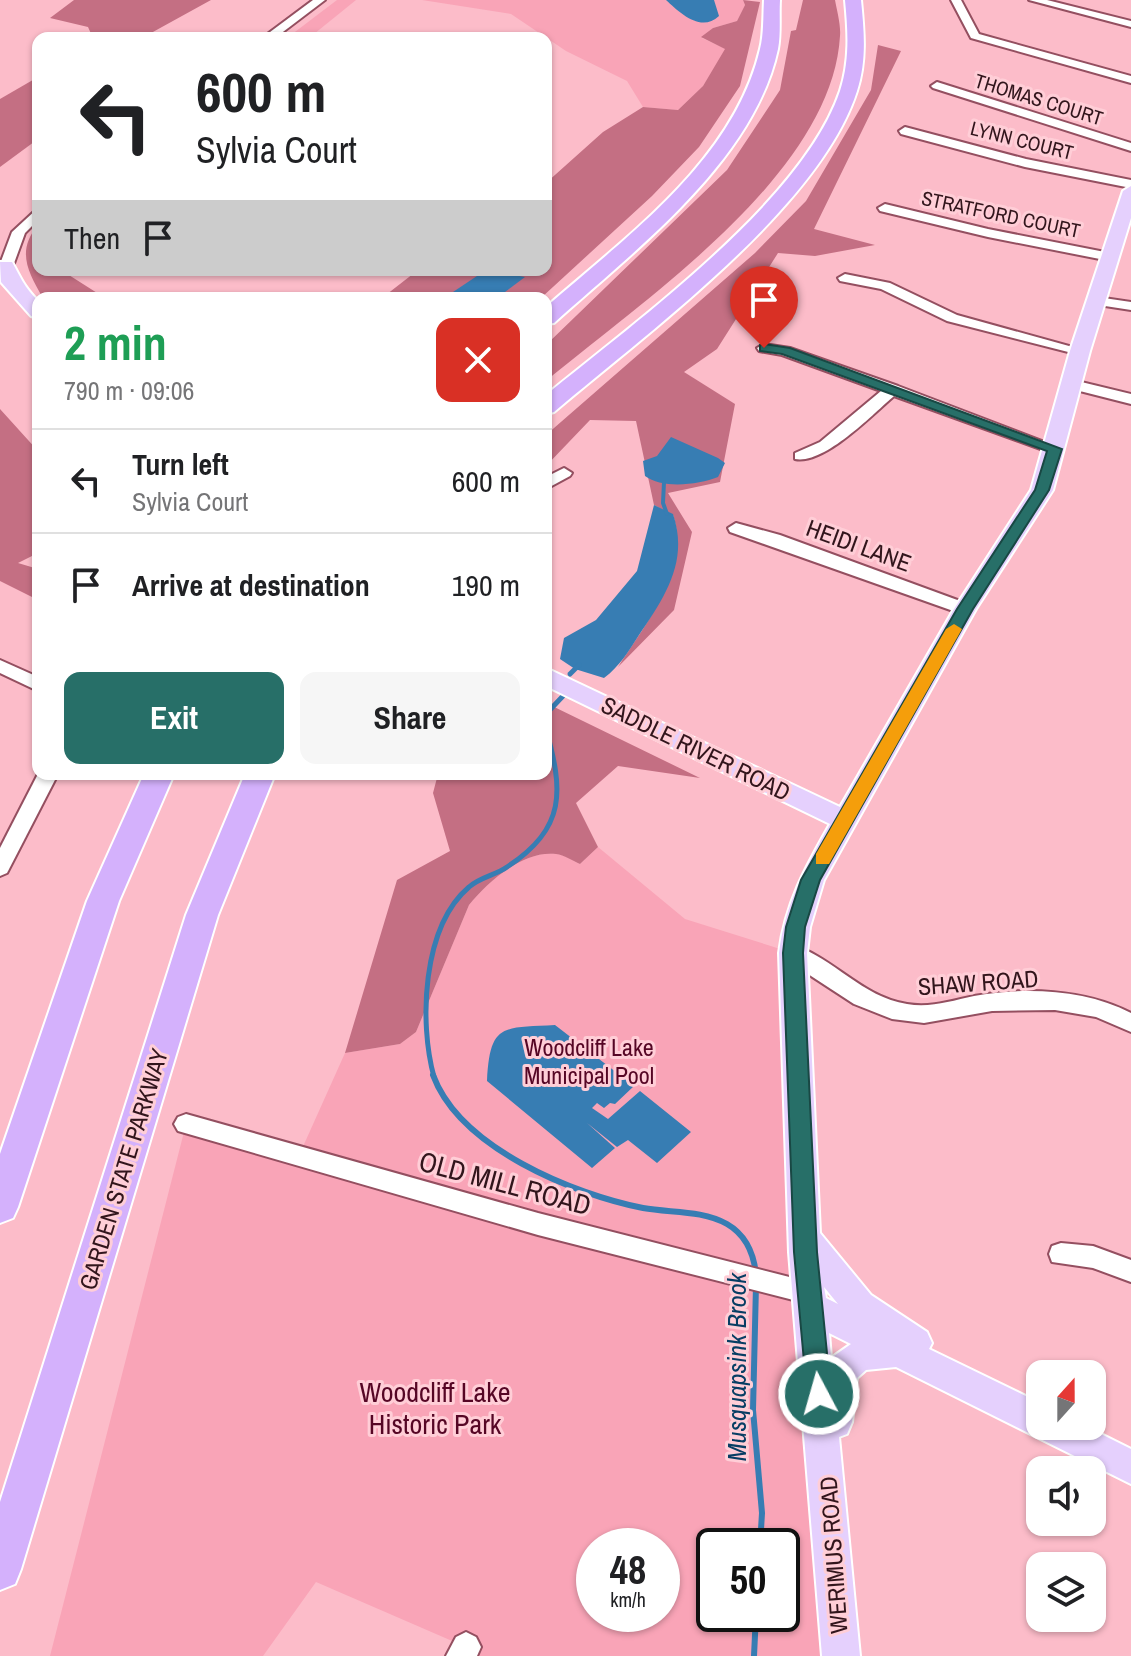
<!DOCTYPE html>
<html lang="en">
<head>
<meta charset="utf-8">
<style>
	:root { --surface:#fff; --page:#f6f6f6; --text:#202124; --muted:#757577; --line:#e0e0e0; --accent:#276f68 }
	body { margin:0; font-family:"Archivo Narrow",sans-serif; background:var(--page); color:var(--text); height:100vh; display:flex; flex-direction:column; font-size:30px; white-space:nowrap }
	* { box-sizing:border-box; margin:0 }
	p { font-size:26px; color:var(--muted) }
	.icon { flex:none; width:44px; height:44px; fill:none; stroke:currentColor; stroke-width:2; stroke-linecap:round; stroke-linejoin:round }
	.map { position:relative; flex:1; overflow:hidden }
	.side { position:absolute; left:32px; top:292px; width:520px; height:488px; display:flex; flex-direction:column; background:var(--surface); border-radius:16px; box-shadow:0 2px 6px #0004 }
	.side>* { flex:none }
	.top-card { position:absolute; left:32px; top:32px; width:520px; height:244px; border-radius:16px; box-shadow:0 2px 6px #0004; background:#fff; color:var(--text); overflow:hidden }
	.needle { width:52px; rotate:21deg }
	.fabs { position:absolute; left:1026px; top:1360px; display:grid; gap:16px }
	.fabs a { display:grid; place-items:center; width:80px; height:80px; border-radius:16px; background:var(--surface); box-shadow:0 2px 6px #0004; font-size:40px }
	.speed { position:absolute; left:576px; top:1528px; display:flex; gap:16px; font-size:40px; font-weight:700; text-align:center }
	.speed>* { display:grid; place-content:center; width:104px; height:104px; border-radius:50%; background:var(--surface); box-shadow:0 2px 6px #0004; line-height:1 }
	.speed small { font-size:20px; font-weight:400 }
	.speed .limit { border:4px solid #111; border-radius:12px; background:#fff; color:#111 }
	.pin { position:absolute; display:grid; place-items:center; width:68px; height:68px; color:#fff; margin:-82px -34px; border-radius:50% 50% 50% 0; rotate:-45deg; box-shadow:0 0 8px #0007 }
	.pin .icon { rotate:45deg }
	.me { position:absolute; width:88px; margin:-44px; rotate:354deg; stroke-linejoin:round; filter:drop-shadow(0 0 6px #0008) }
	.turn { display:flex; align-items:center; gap:28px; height:168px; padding:0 32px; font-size:36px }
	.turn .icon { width:104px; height:104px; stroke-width:2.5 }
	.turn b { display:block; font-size:56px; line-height:68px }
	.then { display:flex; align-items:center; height:76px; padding:0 32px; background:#0003; gap:16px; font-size:30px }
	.round { display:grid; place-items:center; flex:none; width:84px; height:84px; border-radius:16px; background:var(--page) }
	.summary { display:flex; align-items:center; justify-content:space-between; height:136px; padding:0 32px }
	h1 { font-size:48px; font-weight:700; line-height:60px; color:#1e9e55 }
	.action { display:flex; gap:16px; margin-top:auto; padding:16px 32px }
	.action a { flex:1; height:92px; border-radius:16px; background:var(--accent); color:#fff; font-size:32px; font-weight:700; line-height:92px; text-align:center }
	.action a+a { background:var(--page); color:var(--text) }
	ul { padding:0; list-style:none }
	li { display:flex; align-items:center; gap:24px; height:104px; padding:0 32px; border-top:2px solid var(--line) }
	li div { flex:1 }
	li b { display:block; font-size:30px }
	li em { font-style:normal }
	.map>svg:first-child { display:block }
	.green { fill:#f9a4b7; fill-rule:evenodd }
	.forest { fill:#c46f83 }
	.water { fill:#377db3 }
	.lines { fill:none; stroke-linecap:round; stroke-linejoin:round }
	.stream-far2 { stroke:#377db3; stroke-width:4 }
	.stream-far1 { stroke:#377db3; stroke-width:5 }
	.stream { stroke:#377db3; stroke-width:6 }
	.minor-casing { stroke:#944f60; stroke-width:4 }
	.major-casing { stroke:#fff; stroke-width:4 }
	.highway-casing { stroke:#fff; stroke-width:4 }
	.minor { fill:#fff; fill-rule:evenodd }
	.major { fill:#e5d0fd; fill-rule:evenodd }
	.highway { fill:#d4b1fc; fill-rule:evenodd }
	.route { fill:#276f68; stroke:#194844; stroke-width:2 }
	.slow { fill:#f59e0b }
	.labels { text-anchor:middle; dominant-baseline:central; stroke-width:6; stroke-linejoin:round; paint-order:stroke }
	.far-street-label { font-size:20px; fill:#32151c; stroke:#ffced7 }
	.street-label { font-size:24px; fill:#32151c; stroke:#ffced7 }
	.park-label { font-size:24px; fill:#560625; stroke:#ffced7 }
	.water-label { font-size:26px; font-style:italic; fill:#083e64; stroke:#ffced7 }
	.near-street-label { font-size:28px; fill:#32151c; stroke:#ffced7 }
	.near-park-label { font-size:28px; fill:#560625; stroke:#ffced7 }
</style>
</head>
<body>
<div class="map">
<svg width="1131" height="1656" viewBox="0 0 1131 1656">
	<rect width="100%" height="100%" fill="#fcbcc9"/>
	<g class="green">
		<polygon points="337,0 356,0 309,38 287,38"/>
		<polygon points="422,0 743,0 745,5 737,21 713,28 702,38 726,49 703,86 678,110 643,107 627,81 566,51 511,14"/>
		<path d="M598,847l87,72 108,34 48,703h-361l-14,-9 -150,-65 -53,74h-213l135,-528 116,23 44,-98 55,-9 16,-12 53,-127c19,-23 54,-55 87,-51 8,0 17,7 24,10zM594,1546h68v68h-68zM714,1546h68v68h-68z"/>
	</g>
	<g class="forest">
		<polygon points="74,0 211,0 142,38 93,38 88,27 50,18"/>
		<polygon points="743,0 760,2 740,86 699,147 652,196 541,298 382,298 418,270 546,270 546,183 603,132 643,107 678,110 703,86 725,49 701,37 713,28 737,21 745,5"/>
		<path d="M803,0h32c2,11 6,25 5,36 -8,138 -196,263 -294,345v-36l181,-175 53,-80 11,-59 5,-1z"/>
		<path d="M878,45l23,6 -87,178 61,16 -60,11 -37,-3 -61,96 -33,23 51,32 -15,78 -52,11 24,39 -18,78 -56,57c28,-43 73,-100 55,-152l-19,-10 -18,-84 -46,-1 -44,46v-31l209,-182 51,-52 65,-111z"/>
		<polygon points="38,77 38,139 0,167 0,99"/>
		<path d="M38,225v45h23l44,28h-62c-15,-26 -27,-47 -5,-73z"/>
		<polygon points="0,409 38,451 38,553 18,563 38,569 38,600 0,581"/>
		<path d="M546,703l154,75 -82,-12 -42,37 22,44 -18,17c-7,-3 -16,-9 -24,-10 -33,-4 -68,28 -87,51l-53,127 -16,12 -55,9 52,-173 53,-29 -17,-58 5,-19h108z"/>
	</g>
	<g class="water">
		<path d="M666,0h48l5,16c-18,17 -39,-3 -53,-16z"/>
		<polygon points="486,270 525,277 497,298 444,298"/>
		<path d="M671,437l47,21 7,5 -7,14c-20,8 -56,12 -73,-1l-2,-15 14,-5z"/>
		<path d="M654,505l19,9c16,47 -8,83 -34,121 -11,17 -19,31 -35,43l-29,-9 -15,-10 4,-21 32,-18 41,-49z"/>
		<path d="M555,1025l79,61 -19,18 -5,-1 -6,5 -7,-5 -5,5 16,11 32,-28 51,41 -34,31 -29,-23 -11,7 -30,-24 28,25 -23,20 -105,-87c3,-58 15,-53 68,-56z"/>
	</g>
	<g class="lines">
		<polyline class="stream-far2" points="664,482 663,503 667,514"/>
		<g class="stream-far1">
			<polyline points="570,674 579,665"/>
			<polyline points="546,714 563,696"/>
			<path d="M434,1077c-15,-54 -12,-150 35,-190 11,-10 27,-12 38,-20 60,-39 56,-77 39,-138"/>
		</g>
		<g class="stream">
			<path d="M433,1075c27,73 140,119 210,133 28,5 59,2 84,16 19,11 27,30 29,51"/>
			<polyline points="756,1285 753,1410 762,1513 760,1546"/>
			<polyline points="754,1656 756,1614"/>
		</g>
		<g class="minor-casing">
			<g id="minor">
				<polygon points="313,0 325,0 275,38 262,38"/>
				<polygon points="951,0 961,0 979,34 1131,76 1131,83 971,38"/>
				<polygon points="1029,0 1047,0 1131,21 1131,27"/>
				<polygon points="937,82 1131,143 1131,151 933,88 931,86"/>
				<polygon points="905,127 1026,159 1131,180 1131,188 1025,167 901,134 899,131"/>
				<polygon points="885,204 988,229 1110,253 1117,257 1110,261 988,237 880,211 878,208"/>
				<polygon points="38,208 38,220 25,233 13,266 1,269 0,264 12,232"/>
				<polygon points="845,274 890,283 957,315 1087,351 1080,355 947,321 881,289 840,281 838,278"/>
				<polygon points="1097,297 1131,302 1131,310 1092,304 1090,301"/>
				<path d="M764,344l26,4 108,38 165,63 -8,5 -6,-2 -155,-56c-21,18 -70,69 -99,63v-6l25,-11 61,-51 -99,-36 -23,-4 -2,-3z"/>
				<polygon points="1073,380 1131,394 1131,404 1068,388 1068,382"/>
				<polygon points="564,468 572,473 570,476 546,489 546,477"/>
				<polygon points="736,523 780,535 971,605 974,609 971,613 959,613 730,532 728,528"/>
				<polygon points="0,660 38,677 38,691 0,673"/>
				<polygon points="38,774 58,774 7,873 0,876 0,848"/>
				<path d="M793,945c41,13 69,52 114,59 23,4 44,-3 67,-8 50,-9 111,-7 157,17v19l-35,-15 -41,-7 -63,1 -68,12 -32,-4 -38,-15 -69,-45 -3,-6 3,-6z"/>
				<polygon points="186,1114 538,1213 809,1282 818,1285 822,1293 818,1301 809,1304 538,1235 178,1131 174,1124 178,1117"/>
				<polygon points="1061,1243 1093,1246 1131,1260 1131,1282 1093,1268 1052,1262 1049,1254 1052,1246"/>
				<polygon points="466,1632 476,1637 481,1647 477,1656 446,1656 456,1637"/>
			</g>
		</g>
		<g class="major-casing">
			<g id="major">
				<path d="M1131,186v32l-41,133 -37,139 -77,119 -152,271 -14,47 -3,26 13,280 51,62 56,37 5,11 -3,6 111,54v23h45l46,23v35l-235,-117 -30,3 -9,8 -5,44 -5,12 -8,3 21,219h-38l-33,-404 -10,-299c6,-49 27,-87 51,-129l-284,-138v-18l294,139 114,-198 77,-119 39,-139 53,-160zM824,1287l14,17 -12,-6zM829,1333l22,11 -20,14z"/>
				<path d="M0,262h12c10,18 11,23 26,39v17l-7,-2 -30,-34z"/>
			</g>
		</g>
		<g class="highway-casing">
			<g id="highway">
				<path d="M764,0h16c-1,16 1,33 -2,49 -24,112 -143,201 -224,274l-8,1v-17c81,-71 188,-147 214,-258 4,-15 3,-33 4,-49z"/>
				<path d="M845,0h16c3,31 6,60 -4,91 -37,116 -210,242 -303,321l-8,2v-19c90,-74 257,-194 294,-304 10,-31 8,-60 5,-91z"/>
				<polygon points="144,774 174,774 119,901 18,1207 13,1218 0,1223 0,1154 87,901"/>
				<polygon points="245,774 275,774 218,915 21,1569 15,1584 0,1590 0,1502 186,915"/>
			</g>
		</g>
		<use href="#minor" class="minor"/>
		<use href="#major" class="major"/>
		<use href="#highway" class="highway"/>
	</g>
	<polygon class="route" points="764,344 790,348 1062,449 1049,490 973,609 820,880 805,927 803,953 817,1252 831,1394 827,1402 819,1406 811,1402 807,1394 794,1252 783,953 786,927 801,880 957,609 1035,490 1047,451 782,354 760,351 760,345"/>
	<polygon class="slow" points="954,624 962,629 829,864 816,864 816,854 946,629"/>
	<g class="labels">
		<g class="far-street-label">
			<text transform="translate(1039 99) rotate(17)">THOMAS COURT</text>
			<text transform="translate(1022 140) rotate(14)">LYNN COURT</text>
			<text transform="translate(1001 214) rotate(12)">STRATFORD COURT</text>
		</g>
		<g class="street-label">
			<text transform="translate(859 545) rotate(20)">HEIDI LANE</text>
			<text transform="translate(696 748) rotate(26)">SADDLE RIVER ROAD</text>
			<text transform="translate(978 982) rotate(-4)">SHAW ROAD</text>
			<text transform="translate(123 1169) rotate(-73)">GARDEN STATE PARKWAY</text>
			<text transform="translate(833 1555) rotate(-94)">WERIMUS ROAD</text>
		</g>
		<g class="park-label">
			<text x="589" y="1047">Woodcliff Lake<tspan x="589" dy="28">Municipal Pool</tspan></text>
		</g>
		<g class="water-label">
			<text transform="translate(736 1367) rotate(-90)">Musquapsink Brook</text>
		</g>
		<g class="near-street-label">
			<text transform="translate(505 1183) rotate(15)">OLD MILL ROAD</text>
		</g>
		<g class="near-park-label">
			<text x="435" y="1392">Woodcliff Lake<tspan x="435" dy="32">Historic Park</tspan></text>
		</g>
	</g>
</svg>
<div class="fabs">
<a><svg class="needle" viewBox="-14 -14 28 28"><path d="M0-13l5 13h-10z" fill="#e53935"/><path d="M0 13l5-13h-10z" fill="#757577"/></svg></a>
<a><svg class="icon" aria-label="sound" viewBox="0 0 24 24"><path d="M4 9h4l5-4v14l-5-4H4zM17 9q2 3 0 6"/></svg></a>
<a><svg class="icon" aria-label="layers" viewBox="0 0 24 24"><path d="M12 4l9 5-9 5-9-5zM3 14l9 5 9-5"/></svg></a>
</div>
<div class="speed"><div>48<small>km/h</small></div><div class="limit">50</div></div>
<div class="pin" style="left:764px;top:348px;background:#d93025"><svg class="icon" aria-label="arrive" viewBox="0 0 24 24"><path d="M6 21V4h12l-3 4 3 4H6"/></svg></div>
<svg class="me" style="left:819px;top:1394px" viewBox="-20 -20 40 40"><circle r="17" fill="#276f68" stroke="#fff" stroke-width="3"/><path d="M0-11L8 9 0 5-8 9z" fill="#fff"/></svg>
<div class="top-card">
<div class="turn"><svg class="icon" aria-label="left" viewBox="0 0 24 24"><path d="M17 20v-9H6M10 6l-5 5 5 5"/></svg><div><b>600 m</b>Sylvia Court</div></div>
<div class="then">Then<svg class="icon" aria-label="arrive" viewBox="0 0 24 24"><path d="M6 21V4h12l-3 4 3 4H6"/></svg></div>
</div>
<section class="side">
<div class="summary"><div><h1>2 min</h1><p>790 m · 09:06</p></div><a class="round" style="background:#d93025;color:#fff"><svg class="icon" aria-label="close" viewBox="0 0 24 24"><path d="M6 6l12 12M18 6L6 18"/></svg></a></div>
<ul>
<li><svg class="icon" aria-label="left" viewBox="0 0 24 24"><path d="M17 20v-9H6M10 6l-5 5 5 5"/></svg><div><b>Turn left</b><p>Sylvia Court</p></div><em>600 m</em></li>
<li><svg class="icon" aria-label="arrive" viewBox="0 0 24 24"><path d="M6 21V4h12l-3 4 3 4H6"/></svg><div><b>Arrive at destination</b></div><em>190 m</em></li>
</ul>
<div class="action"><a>Exit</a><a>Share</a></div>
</section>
</div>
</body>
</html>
